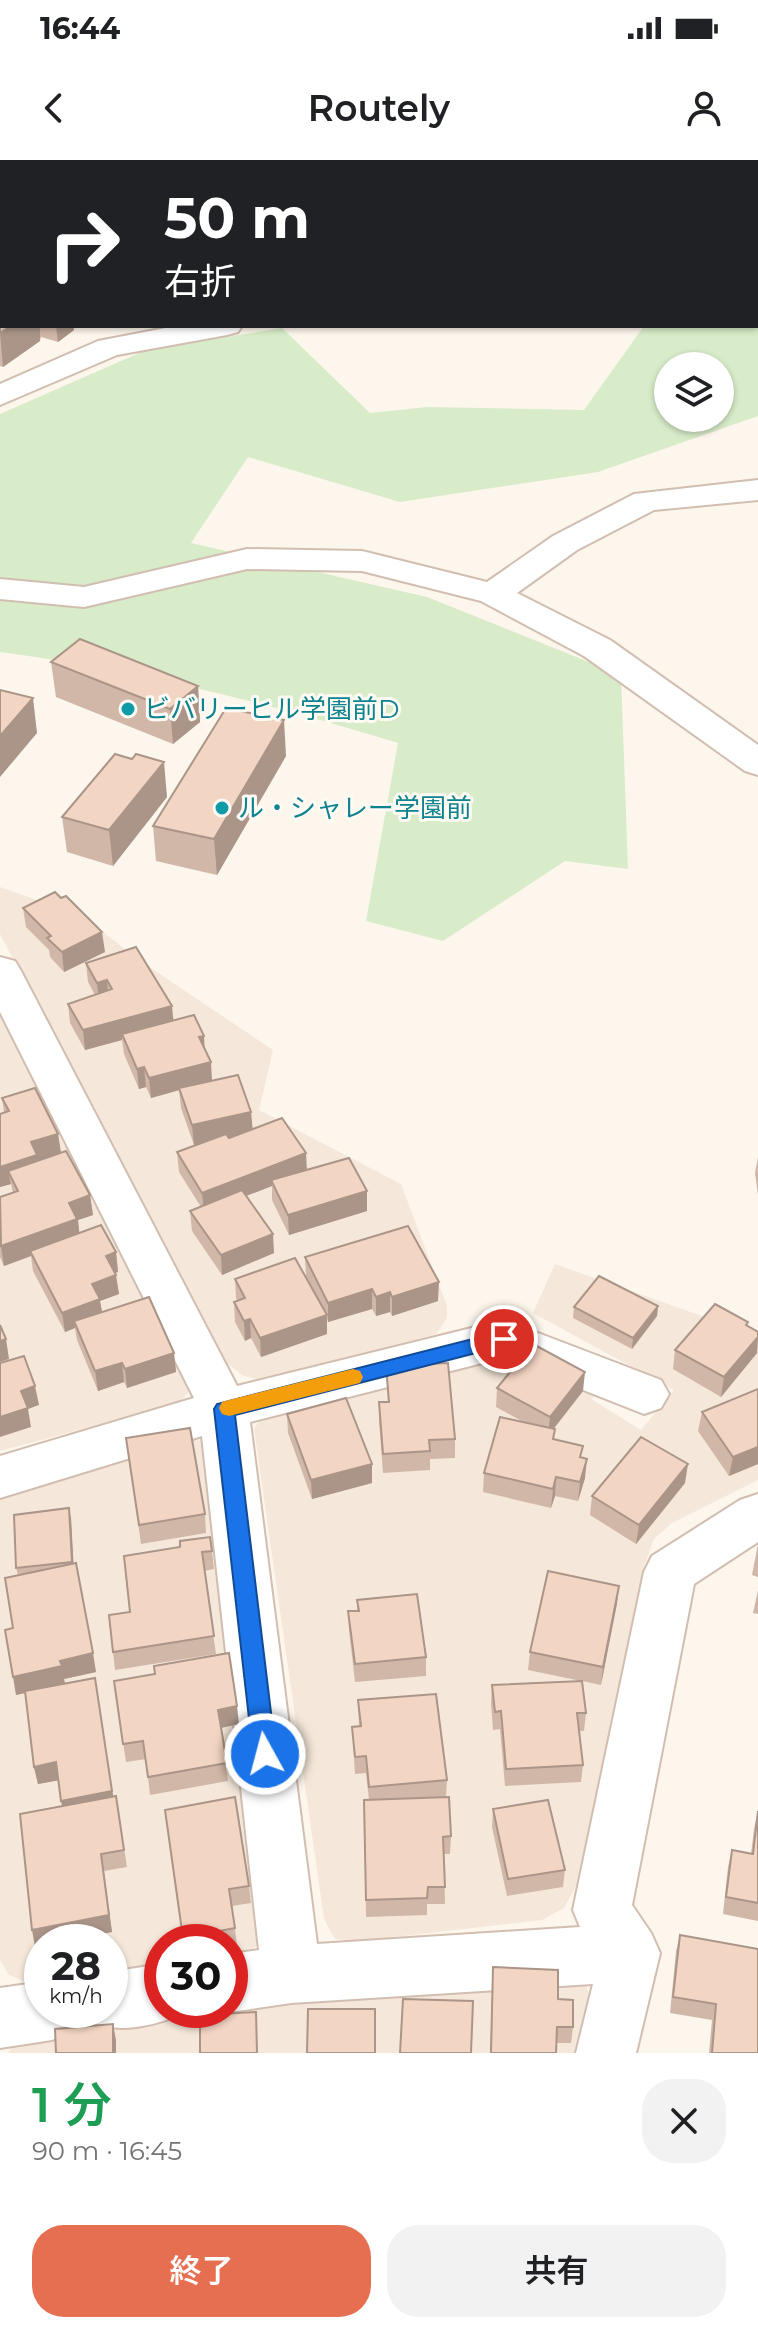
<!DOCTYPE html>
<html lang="ja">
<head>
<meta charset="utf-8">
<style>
	:root { --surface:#fff; --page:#f2f2f2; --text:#202124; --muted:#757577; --accent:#e76f51 }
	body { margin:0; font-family:Montserrat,"Noto Sans JP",sans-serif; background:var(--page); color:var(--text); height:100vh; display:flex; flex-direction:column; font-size:30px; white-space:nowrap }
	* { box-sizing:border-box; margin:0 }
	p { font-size:26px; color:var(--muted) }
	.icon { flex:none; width:44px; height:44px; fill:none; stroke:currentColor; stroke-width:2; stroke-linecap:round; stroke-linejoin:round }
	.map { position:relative; height:1893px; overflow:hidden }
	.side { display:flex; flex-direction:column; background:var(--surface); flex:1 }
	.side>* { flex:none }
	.banner { position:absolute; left:0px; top:0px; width:758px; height:168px; box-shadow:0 2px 6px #0004; background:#202124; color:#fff; overflow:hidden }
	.tools { position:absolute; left:654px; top:192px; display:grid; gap:16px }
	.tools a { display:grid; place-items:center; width:80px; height:80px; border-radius:50%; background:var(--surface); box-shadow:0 2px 6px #0004; font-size:40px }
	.speed { position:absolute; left:24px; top:1764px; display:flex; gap:16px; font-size:40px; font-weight:700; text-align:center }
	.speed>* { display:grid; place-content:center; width:104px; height:104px; border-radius:50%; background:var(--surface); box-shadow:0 2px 6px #0004; line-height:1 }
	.speed small { font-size:20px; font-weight:400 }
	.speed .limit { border:12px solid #d22; background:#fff; color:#111 }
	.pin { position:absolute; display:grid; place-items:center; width:68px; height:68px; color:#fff; margin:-34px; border:4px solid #fff; border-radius:50%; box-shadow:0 2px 8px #0007 }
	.me { position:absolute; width:88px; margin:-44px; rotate:353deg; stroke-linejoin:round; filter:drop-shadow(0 0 6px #0008) }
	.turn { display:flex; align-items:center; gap:28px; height:168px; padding:0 32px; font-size:36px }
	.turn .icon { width:104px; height:104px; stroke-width:2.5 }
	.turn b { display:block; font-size:56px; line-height:68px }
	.round { display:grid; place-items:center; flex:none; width:84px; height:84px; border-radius:32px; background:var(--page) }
	.summary { display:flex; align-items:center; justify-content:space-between; height:136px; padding:0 32px }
	h1 { font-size:48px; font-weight:600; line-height:60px; color:#1e9e55 }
	.action { display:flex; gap:16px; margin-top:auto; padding:16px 32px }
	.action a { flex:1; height:92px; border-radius:32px; background:var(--accent); color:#fff; font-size:32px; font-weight:600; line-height:92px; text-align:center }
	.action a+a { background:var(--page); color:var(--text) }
	.status { display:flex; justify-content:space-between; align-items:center; height:56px; padding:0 40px; background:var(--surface); direction:ltr }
	.status svg { height:22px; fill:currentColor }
	header { display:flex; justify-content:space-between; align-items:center; height:104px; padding:0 32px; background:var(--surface); font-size:36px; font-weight:600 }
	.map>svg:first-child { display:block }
	.residential { fill:#f5e8da }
	.green { fill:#d8ecc9; fill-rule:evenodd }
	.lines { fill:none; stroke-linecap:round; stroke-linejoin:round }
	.minor-casing { stroke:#d1beb0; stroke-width:4 }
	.minor { fill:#fff; fill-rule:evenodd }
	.wall { fill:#d1b7a8 }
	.shaded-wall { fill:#aa9588 }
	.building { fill:#f3d5c3; stroke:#aa9588; stroke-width:2 }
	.route { fill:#1a73e8; stroke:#114b97; stroke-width:2 }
	.slow { fill:#f59e0b }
	.culture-dot { fill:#0f9aa8; stroke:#fffaf3; stroke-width:3 }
	.labels { text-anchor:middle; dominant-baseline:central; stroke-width:6; stroke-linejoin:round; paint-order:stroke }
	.culture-label { font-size:26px; fill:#0d838f; stroke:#fffaf3; text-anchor:start }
</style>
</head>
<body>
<div class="status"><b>16:44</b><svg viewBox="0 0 49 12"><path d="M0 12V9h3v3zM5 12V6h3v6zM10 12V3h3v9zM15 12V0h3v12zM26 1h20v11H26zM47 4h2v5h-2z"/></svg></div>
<header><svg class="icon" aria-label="back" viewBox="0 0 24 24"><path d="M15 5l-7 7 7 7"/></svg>Routely<svg class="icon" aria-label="person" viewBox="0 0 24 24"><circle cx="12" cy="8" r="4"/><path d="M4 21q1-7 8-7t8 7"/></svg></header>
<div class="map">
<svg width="758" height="1893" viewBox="0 0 758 1893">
	<rect width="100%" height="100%" fill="#fdf6ec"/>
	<g class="residential">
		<polygon points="0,727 84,757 139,800 273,890 259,950 401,1024 447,1146 447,1158 436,1174 263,1221 242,1215 227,1203 0,774"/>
		<polygon points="0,850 190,1230 179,1243 0,1291"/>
		<polygon points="555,1104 750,1173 758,1186 758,1320 672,1363 654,1379 643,1409 643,1437 575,1728 564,1748 542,1760 359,1781 335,1779 324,1759 254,1269 261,1258 507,1194 597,1234 591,1239 641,1270 674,1230 533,1153"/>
		<polygon points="185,1277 201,1281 212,1295 263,1780 245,1797 230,1799 230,1782 162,1782 162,1807 110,1812 110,1782 42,1782 42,1820 26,1822 9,1815 0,1800 0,1325"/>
		<polygon points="550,1808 586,1823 591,1844 583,1893 8,1893 20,1876 47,1872"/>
	</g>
	<g class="green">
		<polygon points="0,0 380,0 2,2 2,106"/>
		<path d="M758,54v202l-160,56 -198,30 -152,-45 -57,86 236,54 194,78 7,194 -63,-8 -122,80 -77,-20 32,-178c-129,-40 -264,-73 -398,-91v-238l146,-64 136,-22 88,85 57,-6 157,3 60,-84h112zM668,206h52v52h-52z"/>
	</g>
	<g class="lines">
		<g class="minor-casing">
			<g id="minor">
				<polygon points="457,0 488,0 455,2"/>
				<polygon points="653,0 681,0 682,2 654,2"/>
				<polygon points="701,0 729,0 699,2"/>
				<polygon points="176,166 242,166 238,172 227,175 117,195 0,245 0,224 98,181"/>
				<polygon points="758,320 758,340 654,350 577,390 517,433 610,480 758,585 758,615 745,611 584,496 481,441 362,411 247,409 84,447 0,439 0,419 84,427 247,389 362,391 487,422 553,376 634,334"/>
				<polygon points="0,797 15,801 21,811 237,1226 504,1160 661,1220 669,1234 661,1248 644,1254 502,1198 250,1262 317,1784 580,1767 573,1750 644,1412 652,1396 740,1340 758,1334 758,1382 694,1424 632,1745 651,1773 660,1793 636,1893 576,1893 593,1824 291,1843 230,1852 225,1850 230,1850 230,1794 259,1790 202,1276 0,1338 0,1296 194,1238 0,852"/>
				<path d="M162,1804v46h23l-2,4c-30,12 -63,20 -94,8l-5,-12h26v-38z"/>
				<polygon points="42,1822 42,1850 82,1850 73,1871 52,1880 0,1888 0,1828"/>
			</g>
		</g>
		<use href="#minor" class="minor"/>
	</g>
	<g class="wall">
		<polygon points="606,0 652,0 651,2 600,2"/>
		<polygon points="680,0 701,0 700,2 680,2"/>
		<polygon points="758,0 758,24 756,24 756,2"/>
		<polygon points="0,94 2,94 2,166 73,166 74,170 58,182 41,177 40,181 3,207 0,206"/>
		<polygon points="51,502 198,526 200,562 173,584 56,537"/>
		<polygon points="286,596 217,715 156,701 153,666"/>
		<polygon points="167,637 113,706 67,692 62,657"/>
		<polygon points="23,748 105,792 64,812 50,797 49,790 26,767"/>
		<polygon points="86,803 173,861 205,889 212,921 251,952 252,969 307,1010 367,1031 367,1051 289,1075 272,1040 272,1026 246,1036 274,1093 222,1115 192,1071 190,1051 201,1047 179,1012 177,992 201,983 194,985 181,948 179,930 151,938 146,927 139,929 124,894 122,880 85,890 70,863 68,844 95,835 88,822"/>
		<polygon points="2,938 58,974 61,993 90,1035 93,1055 78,1060 79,1073 116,1092 118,1112 115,1113 119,1134 100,1141 102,1152 174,1193 176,1212 127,1228 124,1222 98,1231 77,1180 75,1168 65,1172 33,1111 31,1096 4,1106 0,1097 0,1037 13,1033 11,1024 0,1027 0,954 4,952"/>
		<polygon points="758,997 758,1035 755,1013"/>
		<polygon points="305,1097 438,1141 392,1156 390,1152 376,1156 372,1149 328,1162 327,1159 327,1174 261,1197 251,1178 245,1181 235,1162 234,1142 238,1141 236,1138 235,1119 306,1116"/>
		<polygon points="658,1146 657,1156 632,1189 573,1158 574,1147"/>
		<polygon points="748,1162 747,1166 758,1172 757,1193 721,1237 673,1209 675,1190"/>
		<polygon points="386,1206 455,1279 455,1298 430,1299 430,1310 383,1313 379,1261 379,1242 388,1242"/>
		<polygon points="497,1228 583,1231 553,1269 554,1279 582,1298 585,1318 578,1341 555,1336 551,1348 483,1332 484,1313 525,1263 496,1247"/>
		<polygon points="758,1229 758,1304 729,1316 698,1271 702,1252"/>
		<polygon points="287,1254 372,1323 312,1339 288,1273"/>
		<polygon points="126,1278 205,1354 206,1373 141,1384"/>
		<polygon points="685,1323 636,1384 590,1355 592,1336"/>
		<polygon points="71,1358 73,1403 96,1512 64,1519 65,1523 95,1518 113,1637 116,1636 127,1707 104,1711 112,1772 42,1782 42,1785 35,1787 62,1646 59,1620 38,1624 34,1607 25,1533 16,1535 13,1468 18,1415 16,1408"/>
		<polygon points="758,1384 758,1417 752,1415"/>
		<polygon points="212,1391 214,1409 204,1411 216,1494 115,1510 113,1492 130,1452 124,1396"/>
		<polygon points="619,1426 601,1525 582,1521 586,1553 584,1571 579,1571 583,1605 581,1622 505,1626 500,1569 493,1570 491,1543 492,1525 581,1521 528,1510 530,1492"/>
		<polygon points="758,1430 758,1454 753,1453"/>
		<polygon points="357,1440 426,1497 426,1516 355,1522 349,1470 348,1451 357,1451"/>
		<polygon points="114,1521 239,1564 221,1568 228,1621 150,1635 146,1599 126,1602"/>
		<polygon points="358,1540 447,1620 446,1637 451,1676 450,1694 444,1694 445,1744 427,1744 427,1755 366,1757 364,1640 369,1640 366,1613 355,1614 352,1567 359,1567"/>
		<polygon points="493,1649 565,1710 563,1727 507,1736 492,1667"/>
		<polygon points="165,1650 249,1726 251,1743 232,1746 237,1785 230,1786 230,1782 183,1782"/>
		<polygon points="758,1651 758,1761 723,1754 728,1707 732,1690 751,1694 754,1669"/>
		<polygon points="680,1775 758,1893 709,1893 712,1860 670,1853 676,1791"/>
		<polygon points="493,1807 558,1839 573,1867 571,1883 556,1883 556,1893 490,1893"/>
	</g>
	<g class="shaded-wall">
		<polygon points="584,0 598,0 593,2 584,2"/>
		<polygon points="11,166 40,166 40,181 3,207 0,173"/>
		<polygon points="56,166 73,166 74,170 58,182"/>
		<polygon points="198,526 200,562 173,584 170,549"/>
		<polygon points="33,538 37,573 0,617 0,576"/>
		<polygon points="284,560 286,596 217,715 214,679"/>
		<polygon points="164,602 167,637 113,706 109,670"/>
		<polygon points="102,772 105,792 64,812 62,792"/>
		<polygon points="107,820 109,839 99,842 97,823"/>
		<polygon points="172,846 174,866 122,874 122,880 85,890 83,870"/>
		<polygon points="204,876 205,896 199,877"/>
		<polygon points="211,902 212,921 151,938 149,918"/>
		<polygon points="144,907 146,927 139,929 137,909"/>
		<polygon points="251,952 253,972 194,985 192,965"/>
		<polygon points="58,974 61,993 8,1011 11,1024 0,1027 0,1007 31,982"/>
		<polygon points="306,993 307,1012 271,1020 272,1026 204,1052 202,1033"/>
		<polygon points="367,1031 367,1051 289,1075 288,1055"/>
		<polygon points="90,1035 93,1055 78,1060 80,1079 30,1091 31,1096 4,1106 1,1086 69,1043"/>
		<polygon points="273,1074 274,1093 222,1115 221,1095"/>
		<polygon points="116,1092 118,1112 108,1115 106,1096"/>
		<polygon points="116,1115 119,1134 100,1141 103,1158 74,1161 75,1168 65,1172 62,1153 92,1124"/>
		<polygon points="439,1122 438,1141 392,1156 392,1137"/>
		<polygon points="372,1129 372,1149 328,1162 328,1143"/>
		<polygon points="390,1132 390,1152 376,1156 376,1137"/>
		<polygon points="658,1146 657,1156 632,1189 633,1178"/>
		<polygon points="327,1155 327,1174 261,1197 260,1178"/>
		<polygon points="250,1159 251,1178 245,1181 244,1161"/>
		<polygon points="758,1177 757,1193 721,1237 724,1217"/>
		<polygon points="6,1179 9,1199 0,1202 0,1181"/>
		<polygon points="174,1193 176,1212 127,1228 125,1209"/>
		<polygon points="122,1203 124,1222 98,1231 95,1211"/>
		<polygon points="585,1212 583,1231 548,1276 550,1257"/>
		<polygon points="35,1226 39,1245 28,1249 31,1267 0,1277 0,1257 21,1231"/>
		<polygon points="758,1287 758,1304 729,1316 733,1297"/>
		<polygon points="587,1299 585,1318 578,1341 580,1322"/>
		<polygon points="372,1304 372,1323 312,1339 311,1320"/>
		<polygon points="688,1304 685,1323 636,1384 639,1365"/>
		<polygon points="556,1317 555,1336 551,1348 553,1329"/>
		<polygon points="69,1348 71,1358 74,1411 72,1402"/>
		<polygon points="619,1426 617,1444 601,1525 603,1507"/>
		<polygon points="93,1493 96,1512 64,1519 65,1524 16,1535 13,1517 60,1501"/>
		<polygon points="95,1518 115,1648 65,1658 61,1641"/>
		<polygon points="237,1546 239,1564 220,1568 218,1550"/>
		<polygon points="56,1602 60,1620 38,1624 34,1607"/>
		<polygon points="101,1694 112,1772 59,1782 42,1782 42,1785 35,1787 32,1770"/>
		<polygon points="113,1864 116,1880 116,1893 113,1893"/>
	</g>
	<g class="building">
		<polygon points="418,0 429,0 434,2 413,2"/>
		<polygon points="490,0 539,0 540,1 537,2 487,1"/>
		<polygon points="544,0 574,0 569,2 547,2"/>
		<polygon points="606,0 630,0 634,2 600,2"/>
		<polygon points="740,0 758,0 758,6 756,6 756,2 739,2"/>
		<polygon points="0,94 2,94 2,116 0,115"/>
		<polygon points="0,122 2,122 2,166 11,166 0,173"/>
		<polygon points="80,479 198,526 170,549 51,502"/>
		<polygon points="0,530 33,538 0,576"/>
		<polygon points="226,548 284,560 214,679 153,666"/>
		<polygon points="115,594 132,599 136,594 164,602 109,670 62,657"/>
		<polygon points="55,732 61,738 66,736 102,772 62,792 47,778 51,776 23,748"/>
		<polygon points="136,787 172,846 83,870 68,844 112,829 107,820 97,823 86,803"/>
		<polygon points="194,855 204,876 199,877 211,902 149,918 144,907 137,909 122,874"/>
		<polygon points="238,915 251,952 192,965 179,928"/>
		<polygon points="35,928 58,974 31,982 37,995 0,1007 0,954 9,951 2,938"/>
		<polygon points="282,958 306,993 202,1033 177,992 226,974 229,978"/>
		<polygon points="66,991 90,1035 69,1043 77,1059 1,1086 0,1037 18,1031 8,1011"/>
		<polygon points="349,998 367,1031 288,1055 271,1020"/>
		<polygon points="242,1030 273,1074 221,1095 190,1051"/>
		<polygon points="101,1065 116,1092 106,1096 116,1115 92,1124 100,1139 62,1153 30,1091"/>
		<polygon points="408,1066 439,1122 392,1137 390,1132 376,1137 372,1129 328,1143 305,1097"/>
		<polygon points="295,1098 327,1155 260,1178 250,1159 244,1161 234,1142 245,1138 235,1119"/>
		<polygon points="599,1116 658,1146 633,1178 574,1147"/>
		<polygon points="149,1137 174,1193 125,1209 122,1203 95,1211 74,1161"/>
		<polygon points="715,1144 748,1162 746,1165 758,1172 758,1177 724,1217 675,1190"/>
		<polygon points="0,1165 6,1179 0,1181"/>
		<polygon points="533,1184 585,1212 550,1257 497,1228"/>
		<polygon points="24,1196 35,1226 21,1231 28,1248 0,1257 0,1203"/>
		<polygon points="448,1203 455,1279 429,1280 430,1291 383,1294 379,1242 389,1242 386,1206"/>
		<polygon points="758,1229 758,1287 733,1297 702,1252"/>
		<polygon points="346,1238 372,1304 311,1320 287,1254"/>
		<polygon points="500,1257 555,1269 553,1279 583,1286 580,1297 587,1299 580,1322 556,1317 553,1329 484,1313"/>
		<polygon points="190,1268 205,1354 139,1365 126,1278"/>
		<polygon points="641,1277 688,1304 639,1365 592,1336"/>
		<polygon points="69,1348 72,1402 16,1408 14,1355"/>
		<polygon points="210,1377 212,1391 202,1392 214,1476 113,1492 109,1455 130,1452 124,1396 180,1387 180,1381"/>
		<polygon points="76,1403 93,1493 60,1501 62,1506 13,1517 5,1470 13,1468 5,1418"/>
		<polygon points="548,1411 619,1426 603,1507 530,1492"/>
		<polygon points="417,1434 426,1497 355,1504 348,1451 359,1451 357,1440"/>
		<polygon points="229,1493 237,1546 218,1550 227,1603 148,1617 143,1581 123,1584 114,1521 155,1514 154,1506"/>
		<polygon points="95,1518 112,1631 61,1641 56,1602 34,1607 25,1531"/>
		<polygon points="582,1521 586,1553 577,1553 583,1605 506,1609 501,1551 495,1552 492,1525"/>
		<polygon points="436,1534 447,1620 369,1627 366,1596 355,1597 352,1567 361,1566 358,1540"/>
		<polygon points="116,1636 124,1690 101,1694 109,1755 32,1770 20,1654"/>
		<polygon points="235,1637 249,1726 229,1729 235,1768 183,1778 165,1650"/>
		<polygon points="449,1637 451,1676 443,1677 445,1727 428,1727 427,1738 366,1740 364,1640"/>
		<polygon points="548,1640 565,1710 508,1719 493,1649"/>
		<polygon points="758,1651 758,1743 726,1737 732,1690 753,1694"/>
		<polygon points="680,1775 758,1789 758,1893 712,1893 716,1844 673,1837"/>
		<polygon points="493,1807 558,1810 558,1839 573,1840 573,1867 557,1867 556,1893 491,1893"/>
		<polygon points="403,1839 473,1841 471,1893 400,1893"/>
		<polygon points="308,1849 375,1849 375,1893 307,1893"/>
		<polygon points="256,1852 257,1893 200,1893 200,1855"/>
		<polygon points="113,1864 113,1893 56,1893 55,1869"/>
	</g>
	<polygon class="route" points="504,1171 511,1173 514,1179 511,1184 235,1255 276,1594 273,1602 265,1605 257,1602 253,1594 214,1249 217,1244"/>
	<polygon class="slow" points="353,1209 360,1211 363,1217 360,1223 229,1256 222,1254 219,1248 222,1242 229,1240"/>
	<g class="culture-dot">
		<circle cx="128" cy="549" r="8"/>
		<circle cx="222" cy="648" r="8"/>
	</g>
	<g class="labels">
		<g class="culture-label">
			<text x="144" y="549">ビバリーヒル学園前D</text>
			<text x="238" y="648">ル・シャレー学園前</text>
		</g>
	</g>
</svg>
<div class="tools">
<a><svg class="icon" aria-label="layers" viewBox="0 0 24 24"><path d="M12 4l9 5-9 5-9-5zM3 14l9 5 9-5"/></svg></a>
</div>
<div class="speed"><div>28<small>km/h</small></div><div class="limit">30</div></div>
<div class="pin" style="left:504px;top:1179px;background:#d93025"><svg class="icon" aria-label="arrive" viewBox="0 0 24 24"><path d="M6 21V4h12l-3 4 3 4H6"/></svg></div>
<svg class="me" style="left:265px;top:1594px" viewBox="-20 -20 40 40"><circle r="17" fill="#1a73e8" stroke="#fff" stroke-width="3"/><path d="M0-11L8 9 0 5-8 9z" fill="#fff"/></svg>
<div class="banner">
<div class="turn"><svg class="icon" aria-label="right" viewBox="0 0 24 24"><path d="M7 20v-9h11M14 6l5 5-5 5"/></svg><div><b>50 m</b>右折</div></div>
</div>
</div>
<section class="side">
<div class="summary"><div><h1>1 分</h1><p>90 m · 16:45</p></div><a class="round"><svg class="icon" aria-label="close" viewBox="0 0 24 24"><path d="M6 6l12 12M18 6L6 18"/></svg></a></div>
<div class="action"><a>終了</a><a>共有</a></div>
</section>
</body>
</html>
